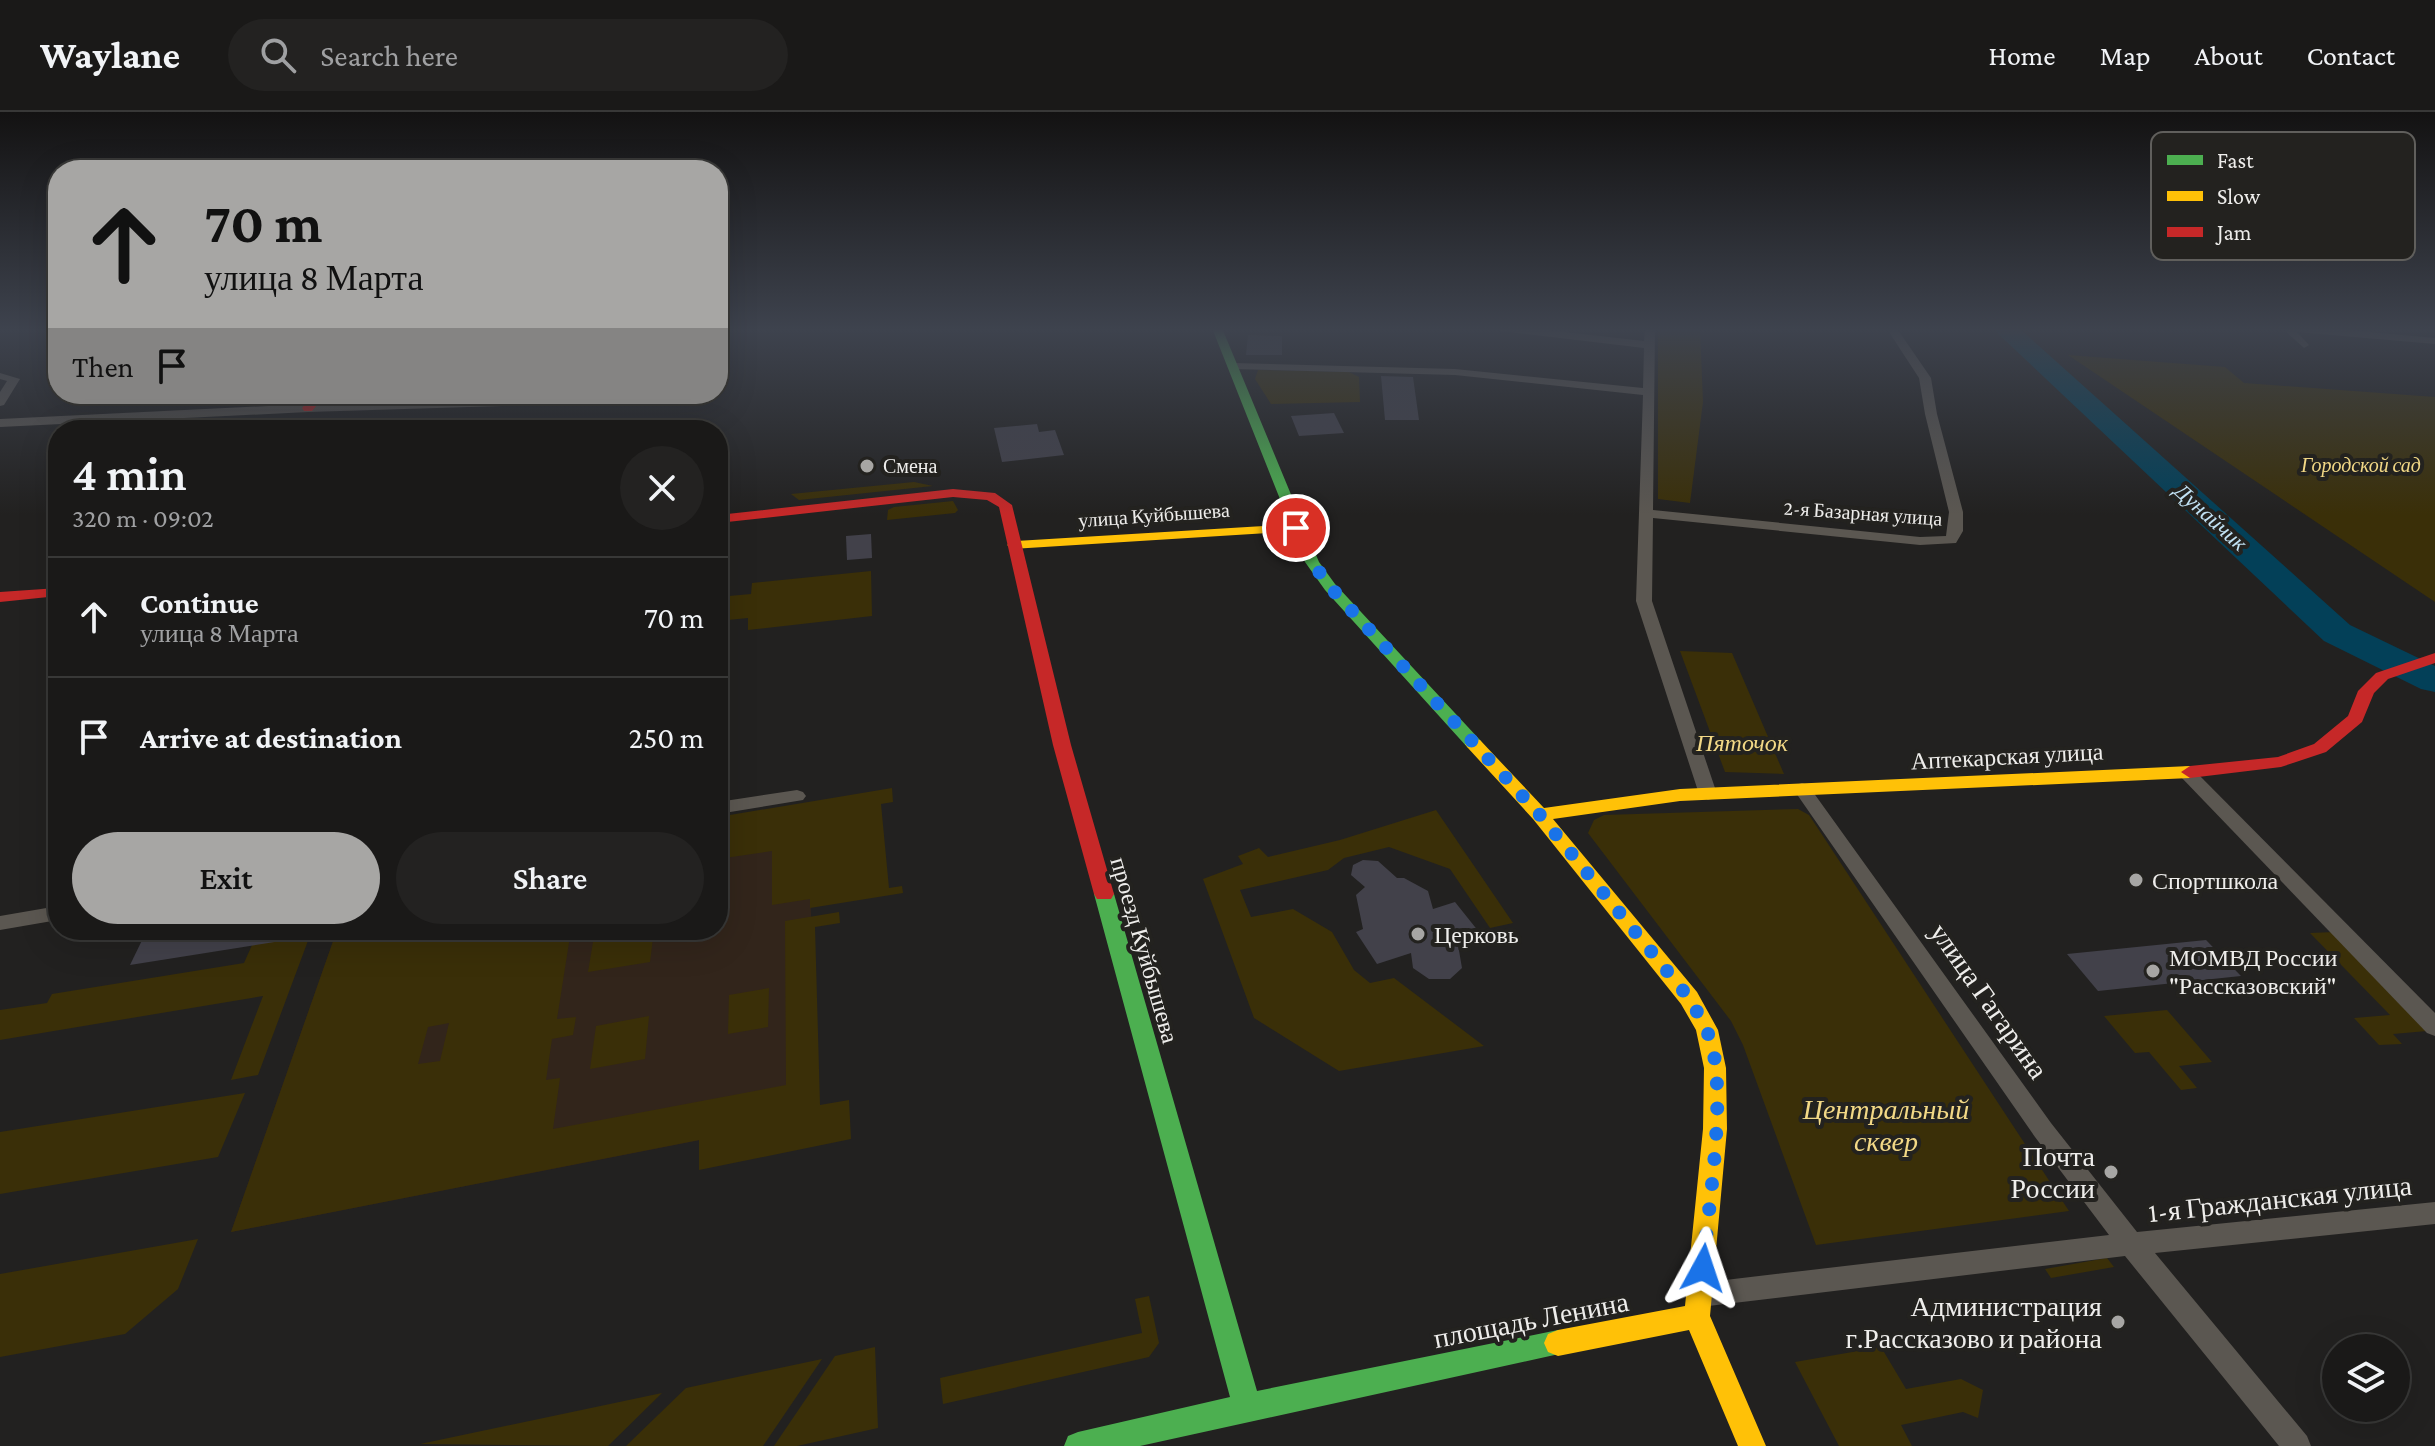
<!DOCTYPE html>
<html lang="en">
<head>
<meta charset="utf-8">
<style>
	:root { --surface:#1a1918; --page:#232221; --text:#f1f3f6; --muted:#9fa0a2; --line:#383837; --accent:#a7a6a4 }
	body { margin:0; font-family:"Crimson Pro",serif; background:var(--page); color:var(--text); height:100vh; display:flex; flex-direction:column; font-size:30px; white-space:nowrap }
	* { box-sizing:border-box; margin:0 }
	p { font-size:26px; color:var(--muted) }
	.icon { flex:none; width:44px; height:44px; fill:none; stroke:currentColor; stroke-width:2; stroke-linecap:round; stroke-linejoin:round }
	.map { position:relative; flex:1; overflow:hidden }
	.drawer { position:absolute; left:48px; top:308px; width:680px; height:520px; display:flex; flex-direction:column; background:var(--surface); border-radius:32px; box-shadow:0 8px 32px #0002,0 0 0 2px var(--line) }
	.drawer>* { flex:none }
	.top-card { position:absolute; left:48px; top:48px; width:680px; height:244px; border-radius:32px; box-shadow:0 8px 32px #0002,0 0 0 2px var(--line); background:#a7a6a4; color:#111; overflow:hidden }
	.buttons { position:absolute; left:2322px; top:1222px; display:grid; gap:16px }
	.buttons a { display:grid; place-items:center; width:88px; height:88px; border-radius:50%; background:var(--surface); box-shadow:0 8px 32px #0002,0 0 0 2px var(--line); font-size:40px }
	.pin { position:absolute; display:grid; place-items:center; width:68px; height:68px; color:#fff; margin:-34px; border:4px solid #fff; border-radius:50%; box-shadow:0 2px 8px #0007 }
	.me { position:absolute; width:88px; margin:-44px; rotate:5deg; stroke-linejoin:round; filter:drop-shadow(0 0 6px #0008) }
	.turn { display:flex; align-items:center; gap:28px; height:168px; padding:0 24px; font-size:36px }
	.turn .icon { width:104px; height:104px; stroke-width:2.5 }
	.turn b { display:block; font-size:56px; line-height:68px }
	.then { display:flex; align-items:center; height:76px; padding:0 24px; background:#0003; gap:16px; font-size:30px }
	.round { display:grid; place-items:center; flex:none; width:84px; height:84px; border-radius:42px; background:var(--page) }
	.head { display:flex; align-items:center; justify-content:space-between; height:136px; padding:0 24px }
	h1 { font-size:48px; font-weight:600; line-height:60px }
	.button { display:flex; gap:16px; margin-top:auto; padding:16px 24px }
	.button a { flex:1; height:92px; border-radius:48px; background:var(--accent); color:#111; font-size:32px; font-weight:600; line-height:92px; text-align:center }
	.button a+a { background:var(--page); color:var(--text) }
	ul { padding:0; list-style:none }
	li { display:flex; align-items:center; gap:24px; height:120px; padding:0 24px; border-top:2px solid var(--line) }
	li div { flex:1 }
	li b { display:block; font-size:30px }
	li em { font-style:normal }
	header { display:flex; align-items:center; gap:48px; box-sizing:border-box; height:112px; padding:0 40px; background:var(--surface); border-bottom:2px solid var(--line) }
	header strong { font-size:38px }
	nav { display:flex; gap:44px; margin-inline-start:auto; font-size:28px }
	.search { width:560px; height:72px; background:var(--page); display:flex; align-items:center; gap:20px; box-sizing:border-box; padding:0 28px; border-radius:44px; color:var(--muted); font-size:30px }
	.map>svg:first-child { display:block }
	.education { fill:#32251b }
	.green { fill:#3a2f08; fill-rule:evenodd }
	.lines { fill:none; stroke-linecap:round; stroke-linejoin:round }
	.river { fill:#034058; fill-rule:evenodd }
	.building { fill:#42414a }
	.street { fill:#5b5751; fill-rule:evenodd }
	.fast { fill:#4caf50; fill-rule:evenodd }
	.slow { fill:#ffc107; fill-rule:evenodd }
	.jam { fill:#c62828; fill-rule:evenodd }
	.route { stroke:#1a73e8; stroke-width:14; stroke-dasharray:0 25.2 }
	.poi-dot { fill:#a7a6a4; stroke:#23221f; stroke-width:3 }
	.labels { text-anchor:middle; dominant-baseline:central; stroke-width:8; stroke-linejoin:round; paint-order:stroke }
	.far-park-label { font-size:20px; font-style:italic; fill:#f2d886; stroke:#23221f }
	.far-poi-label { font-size:20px; fill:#eeedeb; stroke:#23221f; text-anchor:start }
	.far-street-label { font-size:20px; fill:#eeedeb; stroke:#23221f }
	.far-water-label { font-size:22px; font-style:italic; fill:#c2e2f4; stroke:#23221f }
	.park-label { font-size:24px; font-style:italic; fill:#f2d886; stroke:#23221f }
	.street-label { font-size:24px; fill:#eeedeb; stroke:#23221f }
	.poi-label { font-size:24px; fill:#eeedeb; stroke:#23221f; text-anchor:start }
	.near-street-label { font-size:28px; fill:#eeedeb; stroke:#23221f }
	.near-park-label { font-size:28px; font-style:italic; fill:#f2d886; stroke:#23221f }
	.near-poi-label { font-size:28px; fill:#eeedeb; stroke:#23221f; text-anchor:end }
	.key { fill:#23221f; stroke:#605f5c; stroke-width:2 }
	.key-label { font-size:22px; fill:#eeedeb }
</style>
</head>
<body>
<header>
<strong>Waylane</strong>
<div class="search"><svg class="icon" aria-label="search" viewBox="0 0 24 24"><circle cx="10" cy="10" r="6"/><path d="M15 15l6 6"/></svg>Search here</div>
<nav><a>Home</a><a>Map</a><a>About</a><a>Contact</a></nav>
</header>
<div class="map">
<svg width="2435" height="1334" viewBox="0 0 2435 1334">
	<rect width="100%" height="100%" fill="#222120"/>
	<polygon class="education" points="808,700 817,1005 231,1120 337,818 718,818 718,714"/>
	<g class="green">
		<polygon points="1658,216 1700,216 1703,290 1690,391 1658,387"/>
		<polygon points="2068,243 2225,255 2244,271 2435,285 2435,490"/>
		<polygon points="1258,258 1349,260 1359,265 1360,290 1271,292 1255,267"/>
		<polygon points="914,370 933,374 799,388 791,382"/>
		<polygon points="953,389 958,398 955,401 887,408 888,398 894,395"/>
		<polygon points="871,459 872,504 748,518 748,506 718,509 718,485 751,482 752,471"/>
		<polygon points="1680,539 1732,541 1784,662 1725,660"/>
		<polygon points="892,676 893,690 881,692 889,776 902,774 903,781 810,796 810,787 772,793 772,739 718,747 718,705"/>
		<polygon points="1798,697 1809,703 1817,715 2069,1099 1816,1133 1743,933 1731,909 1588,721 1594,708 1604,703"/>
		<polygon points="1436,698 1513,811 1490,816 1450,757 1389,735 1344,746 1328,758 1240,778 1251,805 1293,797 1332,820 1354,858 1370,871 1394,866 1484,934 1339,959 1254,906 1203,767 1243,752 1238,744 1259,736 1268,745 1340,728"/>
		<path d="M839,800l1,11 -25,4 5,178 29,-5 2,39 -152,31v-30l-468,92 106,-302h234l-14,89 19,-2 -3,18 -21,4 -6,41 14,-2 -7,51 233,-44 -1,-164zM449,911l-9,38 -22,3 10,-37z"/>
		<polygon points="292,818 312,818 258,963 231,968 263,884 0,928 0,898 47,891 52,882 244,851 256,824"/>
		<polygon points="595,818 654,818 650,850 588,860"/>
		<polygon points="2335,820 2427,919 2393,922 2402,932 2379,933 2354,906 2390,903 2310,821"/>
		<polygon points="769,876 768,915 728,922 729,883"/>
		<polygon points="2167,898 2212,950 2179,954 2197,976 2181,978 2149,940 2135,941 2104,904"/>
		<polygon points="649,904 645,947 590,957 596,914"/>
		<polygon points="245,981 218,1045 0,1082 0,1020"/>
		<polygon points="198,1127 178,1177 125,1222 0,1245 0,1162"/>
		<polygon points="2107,1146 2114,1155 2051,1166 2045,1157"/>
		<polygon points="1149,1184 1159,1231 1149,1245 943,1292 940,1266 1142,1221 1135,1187"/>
		<polygon points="875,1235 878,1316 797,1334 774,1334 835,1244"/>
		<polygon points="1881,1235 1906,1277 1961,1267 1983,1278 1978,1306 1963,1300 1901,1313 1912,1334 1839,1334 1795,1250"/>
		<polygon points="822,1247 763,1334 626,1334 686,1276"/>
		<polygon points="662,1281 608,1334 420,1332"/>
	</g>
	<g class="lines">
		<polygon class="river" points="1992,216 2019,216 2350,513 2435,554 2435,580 2421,577 2324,529"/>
	</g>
	<g class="building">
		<polygon points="1248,223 1282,224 1282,243 1246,243"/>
		<polygon points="1381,264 1413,265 1419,308 1385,308"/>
		<polygon points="1334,301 1344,321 1299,324 1291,304"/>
		<polygon points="1037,312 1039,320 1055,318 1064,343 1002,350 994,316"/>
		<polygon points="871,422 872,446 847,448 846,424"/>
		<polygon points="1363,748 1378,749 1397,766 1404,766 1428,779 1433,797 1455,790 1479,820 1457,827 1462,856 1450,867 1429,867 1413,856 1411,841 1377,852 1356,820 1363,817 1356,783 1365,775 1351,763 1353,753"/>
		<polygon points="147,818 280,818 281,829 130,853"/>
		<polygon points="2206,828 2241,864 2098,879 2067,842"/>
	</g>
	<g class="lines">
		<g class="street">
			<polygon points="1495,216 1529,216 1644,229 1645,216 1655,216 1653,398 1920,425 1946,424 1949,400 1925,302 1919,266 1889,220 1890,218 1898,218 1931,266 1937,302 1963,400 1963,419 1956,431 1920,433 1653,406 1652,489 1717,682 1714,686 1708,688 1699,682 1636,489 1643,283 1455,263 1233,257 1227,254 1233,251 1455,257 1643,276 1644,236 1500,219"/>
			<polygon points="2282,216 2325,216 2435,226 2435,232 2297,220 2309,233 2304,236"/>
			<polygon points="0,261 20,267 4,293 0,294 0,280 7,269 0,267"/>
			<polygon points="644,282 663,282 667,285 661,289 308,300 0,315 0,307 308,292"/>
			<polygon points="2186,654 2192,656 2435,901 2435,924 2427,921 2180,664 2177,660 2180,656"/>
			<polygon points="1802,671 1808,673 2051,1011 2137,1120 2435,1090 2435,1112 2155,1141 2307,1324 2311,1334 2279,1334 2125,1144 1700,1195 1691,1192 1687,1183 1691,1174 1700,1171 2109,1123 2035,1025 1796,681 1793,677 1796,673"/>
			<polygon points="797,678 803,680 806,684 803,688 718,702 718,690"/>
			<polygon points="58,794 58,808 0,818 0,804"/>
		</g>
		<g class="fast">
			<polygon points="1212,216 1222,216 1319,450 1335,472 1480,628 1483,632 1480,636 1468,636 1325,478 1305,450"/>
			<polygon points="1104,775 1111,777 1114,782 1257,1279 1558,1218 1568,1222 1572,1231 1568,1240 1140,1334 1064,1334 1068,1324 1078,1320 1230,1285 1094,782 1097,777"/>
		</g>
		<g class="slow">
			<polygon points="1296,412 1301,413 1301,419 1014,437 1007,433 1014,429"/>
			<polygon points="1474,627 1480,628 1544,696 1680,677 2190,654 2199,660 2190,666 1680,689 1553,707 1697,880 1718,918 1726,956 1727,1017 1710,1204 1766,1334 1738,1334 1689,1218 1558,1244 1548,1240 1544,1231 1548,1222 1558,1218 1685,1194 1703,1017 1704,956 1696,918 1681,892 1533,707 1468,636 1465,632"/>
		</g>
		<g class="jam">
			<polygon points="314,282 326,282 312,299 304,299 302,296"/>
			<polygon points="953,377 995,381 1012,393 1071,633 1114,782 1111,787 1097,787 1094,782 1053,633 999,395 987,388 953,385 718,411 718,403"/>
			<polygon points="58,476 58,484 0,490 0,480"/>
			<polygon points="2435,541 2435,551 2388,567 2374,581 2362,610 2326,640 2281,655 2190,666 2181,660 2190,654 2278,645 2314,632 2348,604 2358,579 2376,561"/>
		</g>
	</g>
	<linearGradient id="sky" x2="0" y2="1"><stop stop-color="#131212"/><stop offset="0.54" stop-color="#3e434e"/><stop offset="1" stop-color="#3e434e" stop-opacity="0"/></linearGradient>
	<rect width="2435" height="403" fill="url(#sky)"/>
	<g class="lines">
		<path class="route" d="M1296,416l16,34 18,25 210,228 149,183c8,14 17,28 22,44 16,56 -3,165 -8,226"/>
	</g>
	<g class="poi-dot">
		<circle cx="867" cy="354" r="8"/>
		<circle cx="2136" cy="768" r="8"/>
		<circle cx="1418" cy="822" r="8"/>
		<circle cx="2153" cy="859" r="8"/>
		<circle cx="2111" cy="1060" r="8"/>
		<circle cx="2118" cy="1210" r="8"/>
	</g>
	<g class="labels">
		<g class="far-park-label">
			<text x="2361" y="353">Городской сад</text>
		</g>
		<g class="far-poi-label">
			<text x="883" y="354">Смена</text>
		</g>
		<g class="far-street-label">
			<text transform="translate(1863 401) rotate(4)">2-я Базарная улица</text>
			<text transform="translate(1154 403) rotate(-4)">улица Куйбышева</text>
		</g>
		<g class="far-water-label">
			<text transform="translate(2211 405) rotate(42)">Дунайчик</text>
		</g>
		<g class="park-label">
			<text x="1742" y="630">Пяточок</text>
		</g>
		<g class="street-label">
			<text transform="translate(2007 644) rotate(-3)">Аптекарская улица</text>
			<text transform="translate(1145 838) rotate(74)">проезд Куйбышева</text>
		</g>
		<g class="poi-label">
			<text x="2152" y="768">Спортшкола</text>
			<text x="1434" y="822">Церковь</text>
			<text x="2169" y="845">МОМВД России<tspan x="2169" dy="28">"Рассказовский"</tspan></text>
		</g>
		<g class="near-street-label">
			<text transform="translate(1989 889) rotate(55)">улица Гагарина</text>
			<text transform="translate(2280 1087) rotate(-6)">1-я Гражданская улица</text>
			<text transform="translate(1531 1208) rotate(-11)">площадь Ленина</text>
		</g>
		<g class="near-park-label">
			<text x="1886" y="997">Центральный<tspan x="1886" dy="32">сквер</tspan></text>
		</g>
		<g class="near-poi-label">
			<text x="2095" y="1044">Почта<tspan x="2095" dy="32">России</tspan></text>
			<text x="2102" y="1194">Администрация<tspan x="2102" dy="32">г.Рассказово и района</tspan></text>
		</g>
	</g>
	<rect x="2151" y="20" width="264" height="128" rx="12" class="key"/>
	<rect x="2167" y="43" width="36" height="10" fill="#4caf50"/>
	<rect x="2167" y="79" width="36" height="10" fill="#ffc107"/>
	<rect x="2167" y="115" width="36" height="10" fill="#c62828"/>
	<g class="key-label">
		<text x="2217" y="56">Fast</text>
		<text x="2217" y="92">Slow</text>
		<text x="2217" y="128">Jam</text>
	</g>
</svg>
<div class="buttons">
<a><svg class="icon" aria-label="layers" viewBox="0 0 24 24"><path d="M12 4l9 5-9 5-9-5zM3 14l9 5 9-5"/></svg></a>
</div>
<div class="pin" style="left:1296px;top:416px;background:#d93025"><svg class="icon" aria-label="arrive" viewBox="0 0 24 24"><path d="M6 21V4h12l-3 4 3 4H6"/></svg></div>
<svg class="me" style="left:1703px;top:1156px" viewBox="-20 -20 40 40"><path d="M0-17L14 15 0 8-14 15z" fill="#1a73e8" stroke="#fff" stroke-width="4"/></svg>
<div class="top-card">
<div class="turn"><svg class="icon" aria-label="ahead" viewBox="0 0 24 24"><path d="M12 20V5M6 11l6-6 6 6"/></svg><div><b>70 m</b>улица 8 Марта</div></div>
<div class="then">Then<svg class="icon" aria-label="arrive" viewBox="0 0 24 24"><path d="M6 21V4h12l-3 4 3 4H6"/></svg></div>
</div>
<section class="drawer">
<div class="head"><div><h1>4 min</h1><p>320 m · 09:02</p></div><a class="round"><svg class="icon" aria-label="close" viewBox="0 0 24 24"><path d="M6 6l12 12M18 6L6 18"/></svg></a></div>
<ul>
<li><svg class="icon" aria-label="ahead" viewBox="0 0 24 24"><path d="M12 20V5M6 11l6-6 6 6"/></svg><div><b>Continue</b><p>улица 8 Марта</p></div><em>70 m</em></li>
<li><svg class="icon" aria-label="arrive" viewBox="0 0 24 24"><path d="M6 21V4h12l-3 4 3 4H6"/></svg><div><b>Arrive at destination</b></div><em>250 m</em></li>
</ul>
<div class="button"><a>Exit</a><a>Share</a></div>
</section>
</div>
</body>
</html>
